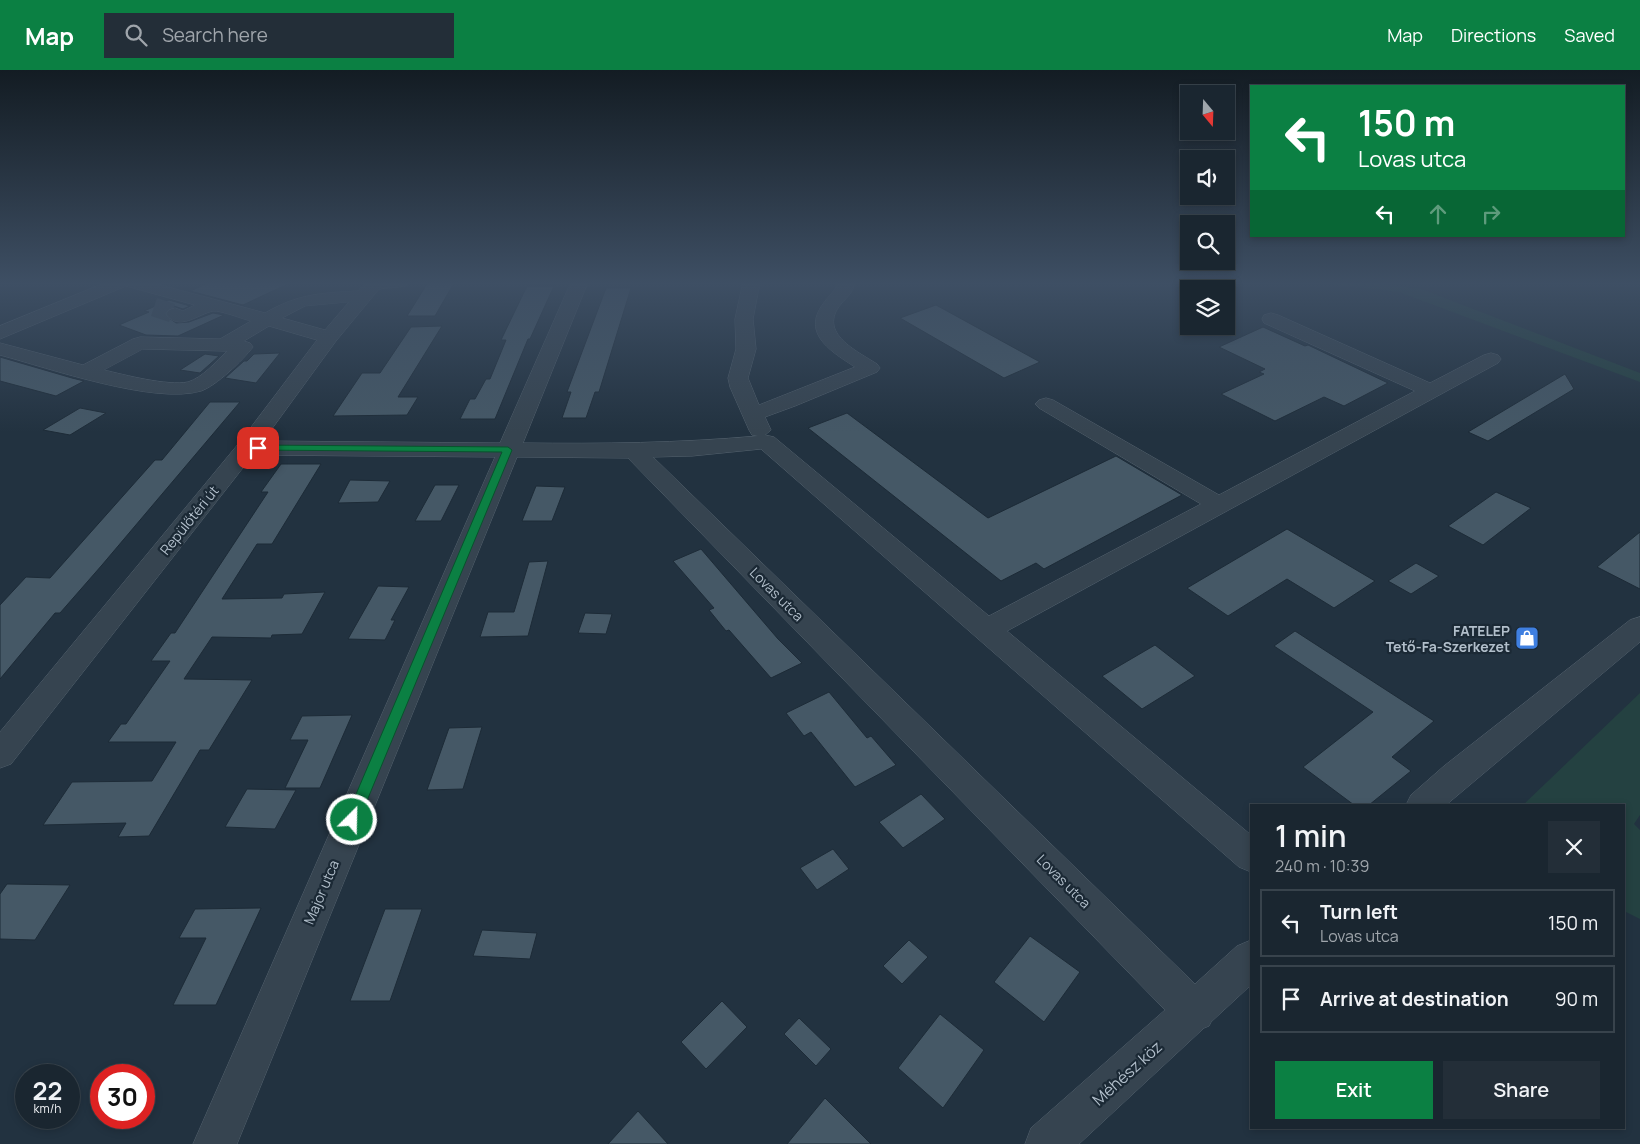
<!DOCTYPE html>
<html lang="en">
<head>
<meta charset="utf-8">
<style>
	:root { --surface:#1a2630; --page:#232e38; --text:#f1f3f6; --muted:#9fa5ab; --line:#38434c; --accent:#0b8043 }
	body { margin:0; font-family:Manrope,sans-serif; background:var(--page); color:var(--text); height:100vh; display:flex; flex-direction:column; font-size:19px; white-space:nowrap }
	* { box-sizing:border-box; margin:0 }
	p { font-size:16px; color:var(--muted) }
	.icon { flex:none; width:28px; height:28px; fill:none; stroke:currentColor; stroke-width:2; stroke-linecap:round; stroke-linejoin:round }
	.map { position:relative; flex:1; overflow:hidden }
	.drawer { position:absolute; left:1250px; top:734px; width:375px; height:325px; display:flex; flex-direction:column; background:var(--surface); border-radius:0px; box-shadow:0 2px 8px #0003,0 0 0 1px var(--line) }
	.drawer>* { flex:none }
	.hud { position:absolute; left:1250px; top:15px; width:375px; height:152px; border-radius:0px; box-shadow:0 2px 8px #0003,0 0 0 1px var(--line); background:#0b8043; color:#fff; overflow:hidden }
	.needle { width:32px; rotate:161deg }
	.fabs { position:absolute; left:1180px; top:15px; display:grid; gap:10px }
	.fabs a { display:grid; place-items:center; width:55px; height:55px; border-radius:0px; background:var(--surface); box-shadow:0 2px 8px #0003,0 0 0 1px var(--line); font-size:25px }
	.speed { position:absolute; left:15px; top:994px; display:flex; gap:10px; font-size:25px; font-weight:700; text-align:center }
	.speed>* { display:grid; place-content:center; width:65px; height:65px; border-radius:50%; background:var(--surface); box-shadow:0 2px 8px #0003,0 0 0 1px var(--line); line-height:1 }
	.speed small { font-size:12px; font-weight:400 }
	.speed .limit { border:8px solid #d22; background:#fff; color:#111 }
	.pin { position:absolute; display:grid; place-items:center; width:42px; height:42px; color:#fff; margin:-21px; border-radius:10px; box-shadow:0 2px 8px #0006 }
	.me { position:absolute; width:55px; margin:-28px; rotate:23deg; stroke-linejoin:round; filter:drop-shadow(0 0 4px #0008) }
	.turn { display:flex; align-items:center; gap:18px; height:105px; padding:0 25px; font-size:22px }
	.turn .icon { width:65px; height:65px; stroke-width:2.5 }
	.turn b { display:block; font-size:35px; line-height:42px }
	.lanes { display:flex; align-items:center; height:48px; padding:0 25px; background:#0003; justify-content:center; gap:25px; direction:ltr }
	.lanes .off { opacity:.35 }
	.round { display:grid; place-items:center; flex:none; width:52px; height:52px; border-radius:0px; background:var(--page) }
	.headline { display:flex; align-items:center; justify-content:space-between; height:85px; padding:0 25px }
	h1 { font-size:30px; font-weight:600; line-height:38px }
	.cta { display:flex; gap:10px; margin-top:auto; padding:10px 25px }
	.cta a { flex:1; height:58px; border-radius:0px; background:var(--accent); color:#fff; font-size:20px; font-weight:600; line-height:58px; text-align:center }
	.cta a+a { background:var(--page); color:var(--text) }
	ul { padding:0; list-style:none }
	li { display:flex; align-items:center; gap:15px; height:68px; margin:0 10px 8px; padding:0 15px; border:2px solid var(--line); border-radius:0px }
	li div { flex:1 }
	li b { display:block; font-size:19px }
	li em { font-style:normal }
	header { display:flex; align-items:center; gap:30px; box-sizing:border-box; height:70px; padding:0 25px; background:var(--accent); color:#fff }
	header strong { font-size:24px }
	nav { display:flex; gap:28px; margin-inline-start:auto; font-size:18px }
	.search { width:350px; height:45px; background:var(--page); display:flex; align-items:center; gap:12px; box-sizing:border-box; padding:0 18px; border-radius:0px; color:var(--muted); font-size:19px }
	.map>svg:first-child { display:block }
	.green { fill:#244141 }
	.building { fill:#455866; stroke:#1d2b37 }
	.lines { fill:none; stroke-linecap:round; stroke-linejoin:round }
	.minor-tunnel { stroke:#384755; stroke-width:19; stroke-dasharray:19 10; stroke-linecap:butt }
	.minor-casing { stroke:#54626e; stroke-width:1 }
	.minor { fill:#364450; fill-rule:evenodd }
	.route { fill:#0b8043; stroke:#07532c }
	.labels { text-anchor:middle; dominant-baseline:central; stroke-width:4.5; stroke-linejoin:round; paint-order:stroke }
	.street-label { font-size:14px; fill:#b2bfcb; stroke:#1b2935 }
	.poi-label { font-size:14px; font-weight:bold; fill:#b2bfcb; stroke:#1b2935; text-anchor:end }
	.near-street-label { font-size:16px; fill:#b2bfcb; stroke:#1b2935 }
</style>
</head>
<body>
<header>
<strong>Map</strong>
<div class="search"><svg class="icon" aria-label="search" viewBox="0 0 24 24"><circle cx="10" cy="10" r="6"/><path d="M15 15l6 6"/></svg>Search here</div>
<nav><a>Map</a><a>Directions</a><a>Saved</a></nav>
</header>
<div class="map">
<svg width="1640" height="1074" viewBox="0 0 1640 1074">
	<rect width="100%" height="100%" fill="#223240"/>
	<g class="green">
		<polygon points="1312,212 1364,212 1421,219 1640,303 1640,312 1399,222"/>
		<polygon points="1640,623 1640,745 1634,754 1640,760 1640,849 1624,841 1624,735 1523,735"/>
	</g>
	<g class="building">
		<polygon points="211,212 292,212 243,235 190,221"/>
		<polygon points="454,213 435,246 407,246 427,214"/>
		<polygon points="527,216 554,216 530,269 528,269 495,349 460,349 470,329 475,329 486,309 490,309 506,270 501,270"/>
		<polygon points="606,218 631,218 599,322 595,322 586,348 562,348 571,322 567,322"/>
		<polygon points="169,230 190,236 183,239 174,236 168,239 165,245 176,253 189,252 213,243 224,245 178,266 146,265 119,255 149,242 144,241"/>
		<polygon points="936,235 947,241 1040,292 1004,308 900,248"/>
		<polygon points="442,256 398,327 418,327 407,345 333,346 362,303 380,303 411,257"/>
		<polygon points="1263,257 1305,276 1308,275 1388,313 1344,336 1324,327 1275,351 1221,324 1264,304 1259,302 1265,299 1219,277"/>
		<polygon points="280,283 256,313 225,308 244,291 247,291 254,284"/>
		<polygon points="205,284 219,286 200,303 180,300"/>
		<polygon points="0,287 72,308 84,311 56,326 0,311"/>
		<polygon points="1565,304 1574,319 1488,371 1468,362"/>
		<polygon points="210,332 240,332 102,495 60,543 55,543 0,609 0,535 26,507 50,508 155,390 162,390"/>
		<polygon points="80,338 106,343 70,365 43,360"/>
		<polygon points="847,343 988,448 1116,386 1182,425 1044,499 1036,493 1001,511 808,358"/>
		<polygon points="281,394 321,394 272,474 257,474 222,529 282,528 284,524 325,522 302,564 272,565 271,568 212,567 184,609 252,610 209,680 200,680 149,766 118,767 126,753 43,755 72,712 152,711 176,672 108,672 121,654 126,654 170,591 151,591 171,563 175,563 233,475 268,422 261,422"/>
		<polygon points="350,410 390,411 378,432 338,433"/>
		<polygon points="435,415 459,415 441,451 415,451"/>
		<polygon points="536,416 565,417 552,451 522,451"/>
		<polygon points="1496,422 1531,438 1483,475 1448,456"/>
		<polygon points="1287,459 1375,511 1334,538 1287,509 1228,546 1187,518"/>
		<polygon points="1640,462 1640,519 1597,497"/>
		<polygon points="701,479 778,569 802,593 771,608 729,560 726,561 709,540 714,538 673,491"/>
		<polygon points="548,491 528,566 480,567 488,542 514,542 529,492"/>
		<polygon points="1416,493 1439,506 1411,524 1388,511"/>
		<polygon points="378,516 409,517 391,550 395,550 385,570 348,569"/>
		<polygon points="585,543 612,544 606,564 578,563"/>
		<polygon points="1295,561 1434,651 1392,687 1411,701 1369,735 1354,735 1303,697 1373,642 1274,576"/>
		<polygon points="1155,575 1195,606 1142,639 1102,606"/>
		<polygon points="829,622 867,668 871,666 896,695 855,717 811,662 804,666 786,643"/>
		<polygon points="352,645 320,718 285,718 308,670 290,670 302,646"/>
		<polygon points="482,657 463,719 427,720 449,658"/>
		<polygon points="247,719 296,720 275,759 225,757"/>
		<polygon points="921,724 945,749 903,778 879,752"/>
		<polygon points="833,779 849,799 817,820 800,798"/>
		<polygon points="7,814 70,815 35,870 0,869 0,824"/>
		<polygon points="261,838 216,935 173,935 206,868 179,868 195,839"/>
		<polygon points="385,839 422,839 390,931 350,931"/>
		<polygon points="482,860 537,863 530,889 473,886"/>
		<polygon points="1030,866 1080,902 1044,952 994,912"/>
		<polygon points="909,870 928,887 902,914 883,896"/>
		<polygon points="722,931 747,957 706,999 681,972"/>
		<polygon points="940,944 984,980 943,1038 898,998"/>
		<polygon points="799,948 831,979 816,996 784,964"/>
		<polygon points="825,1028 871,1074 787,1074"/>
		<polygon points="638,1041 668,1074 608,1074"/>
	</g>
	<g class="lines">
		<polyline class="minor-tunnel" points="154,237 175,244"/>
		<g class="minor-casing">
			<g id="minor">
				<path d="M107,212h42l116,31c33,-19 55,-20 93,-22l8,-9h42l-2,4 -27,3 -43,52 -73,100 237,2 71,-161h17l-65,161c79,1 156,0 235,-7l-6,-1 -3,-5 -19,-43 -2,-9 8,-29 -1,-30 8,-37h17l-7,37 3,30 -8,29 11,27 96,-38c-23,-15 -54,-33 -32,-63 5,-8 13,-13 15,-22h16c0,10 -7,15 -13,22 -24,29 16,47 36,60l3,4 -3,4 -82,34 -30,11 6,13 -6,5 9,2 215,179 212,-112 -162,-96 -4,-4 4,-4 7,-2 7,2 166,95 196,-104 -151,-68 -2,-4 2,-4 7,-2 7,2 152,68 54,-28 7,-2 7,2 3,4 -3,4 -491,268 244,204v37l-12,-5 -478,-418 -69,7 -39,1 542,527 42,-38 14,-6v45l-40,37 -2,4 -5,2 -125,116h-54l6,-16 134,-118 -537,-552 -111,-1 -280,687h-44l302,-687 -242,-2 -242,309 -11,4v-36l239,-289 78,-103 -48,-14 -25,15 6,2 3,4c-10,13 -37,39 -52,44 -47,14 -152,-23 -201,-36v-12l83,22 50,-26 7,-2 80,2 31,-18c-8,-2 -31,-11 -38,-10 -15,3 -34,21 -47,3l3,-4 6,-2 8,3 12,-6 -69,-19 -126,53v-13zM349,232l-24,28 -43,-12 23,-12zM143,279l81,2h3c-10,10 -25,27 -39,31 -21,4 -63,-7 -84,-12z"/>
				<polygon points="1640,547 1640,572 1446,735 1406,735 1411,725 1444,696 1630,550"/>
			</g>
		</g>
		<use href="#minor" class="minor"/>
	</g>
	<linearGradient id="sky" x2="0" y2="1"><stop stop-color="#131c23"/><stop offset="0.59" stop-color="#3e4f64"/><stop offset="1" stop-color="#3e4f64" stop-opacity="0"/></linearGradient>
	<rect width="1640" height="362" fill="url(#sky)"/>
	<polygon class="route" points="258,375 508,377 512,380 359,750 357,754 352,756 347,754 345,750 502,382 255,380 255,376"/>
	<defs>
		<g id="shop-square" transform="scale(1.25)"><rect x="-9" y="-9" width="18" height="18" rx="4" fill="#3f7fe0" stroke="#1b2935"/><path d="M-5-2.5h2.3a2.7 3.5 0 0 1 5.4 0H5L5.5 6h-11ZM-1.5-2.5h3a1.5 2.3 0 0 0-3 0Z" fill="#fff"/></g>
	</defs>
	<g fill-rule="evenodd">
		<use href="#shop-square" x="1527" y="568"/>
	</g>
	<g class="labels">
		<g class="street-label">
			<text transform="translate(189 450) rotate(-51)">Repülőtéri út</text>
			<text transform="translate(777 524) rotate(45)">Lovas utca</text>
			<text transform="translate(1064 811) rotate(45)">Lovas utca</text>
			<text transform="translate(321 822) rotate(-67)">Major utca</text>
		</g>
		<g class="poi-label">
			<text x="1510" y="560">FATELEP<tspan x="1510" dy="16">Tető-Fa-Szerkezet</tspan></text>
		</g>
		<g class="near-street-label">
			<text transform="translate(1127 1003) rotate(-42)">Méhész köz</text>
		</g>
	</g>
</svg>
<div class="fabs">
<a><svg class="needle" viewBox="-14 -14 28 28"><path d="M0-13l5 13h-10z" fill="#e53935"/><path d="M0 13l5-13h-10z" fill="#9fa5ab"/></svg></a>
<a><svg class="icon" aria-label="sound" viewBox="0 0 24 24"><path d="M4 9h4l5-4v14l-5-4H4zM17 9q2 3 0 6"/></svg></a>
<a><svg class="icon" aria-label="search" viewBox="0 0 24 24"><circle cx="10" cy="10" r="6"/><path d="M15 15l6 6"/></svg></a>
<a><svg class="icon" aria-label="layers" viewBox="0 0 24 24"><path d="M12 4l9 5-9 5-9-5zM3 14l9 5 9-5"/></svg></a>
</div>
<div class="speed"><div>22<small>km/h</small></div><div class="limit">30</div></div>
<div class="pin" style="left:258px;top:378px;background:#d93025"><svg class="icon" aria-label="arrive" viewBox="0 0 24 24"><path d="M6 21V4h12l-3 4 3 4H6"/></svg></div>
<svg class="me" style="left:352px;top:750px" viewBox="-20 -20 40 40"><circle r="17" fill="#0b8043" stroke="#fff" stroke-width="3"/><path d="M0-11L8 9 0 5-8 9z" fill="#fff"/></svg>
<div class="hud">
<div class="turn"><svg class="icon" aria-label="left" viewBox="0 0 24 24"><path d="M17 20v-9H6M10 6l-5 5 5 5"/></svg><div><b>150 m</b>Lovas utca</div></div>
<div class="lanes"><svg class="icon" aria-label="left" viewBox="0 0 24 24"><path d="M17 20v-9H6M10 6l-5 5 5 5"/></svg><svg class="icon off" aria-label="ahead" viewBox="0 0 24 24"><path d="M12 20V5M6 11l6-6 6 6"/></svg><svg class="icon off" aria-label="right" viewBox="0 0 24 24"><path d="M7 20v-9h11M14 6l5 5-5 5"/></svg></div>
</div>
<section class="drawer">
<div class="headline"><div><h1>1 min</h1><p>240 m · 10:39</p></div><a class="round"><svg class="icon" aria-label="close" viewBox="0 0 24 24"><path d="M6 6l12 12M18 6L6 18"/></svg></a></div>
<ul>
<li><svg class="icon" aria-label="left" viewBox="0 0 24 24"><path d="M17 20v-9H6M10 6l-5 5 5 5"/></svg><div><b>Turn left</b><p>Lovas utca</p></div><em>150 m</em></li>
<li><svg class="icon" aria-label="arrive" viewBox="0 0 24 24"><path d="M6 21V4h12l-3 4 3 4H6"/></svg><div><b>Arrive at destination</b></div><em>90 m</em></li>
</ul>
<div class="cta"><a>Exit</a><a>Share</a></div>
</section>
</div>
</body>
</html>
